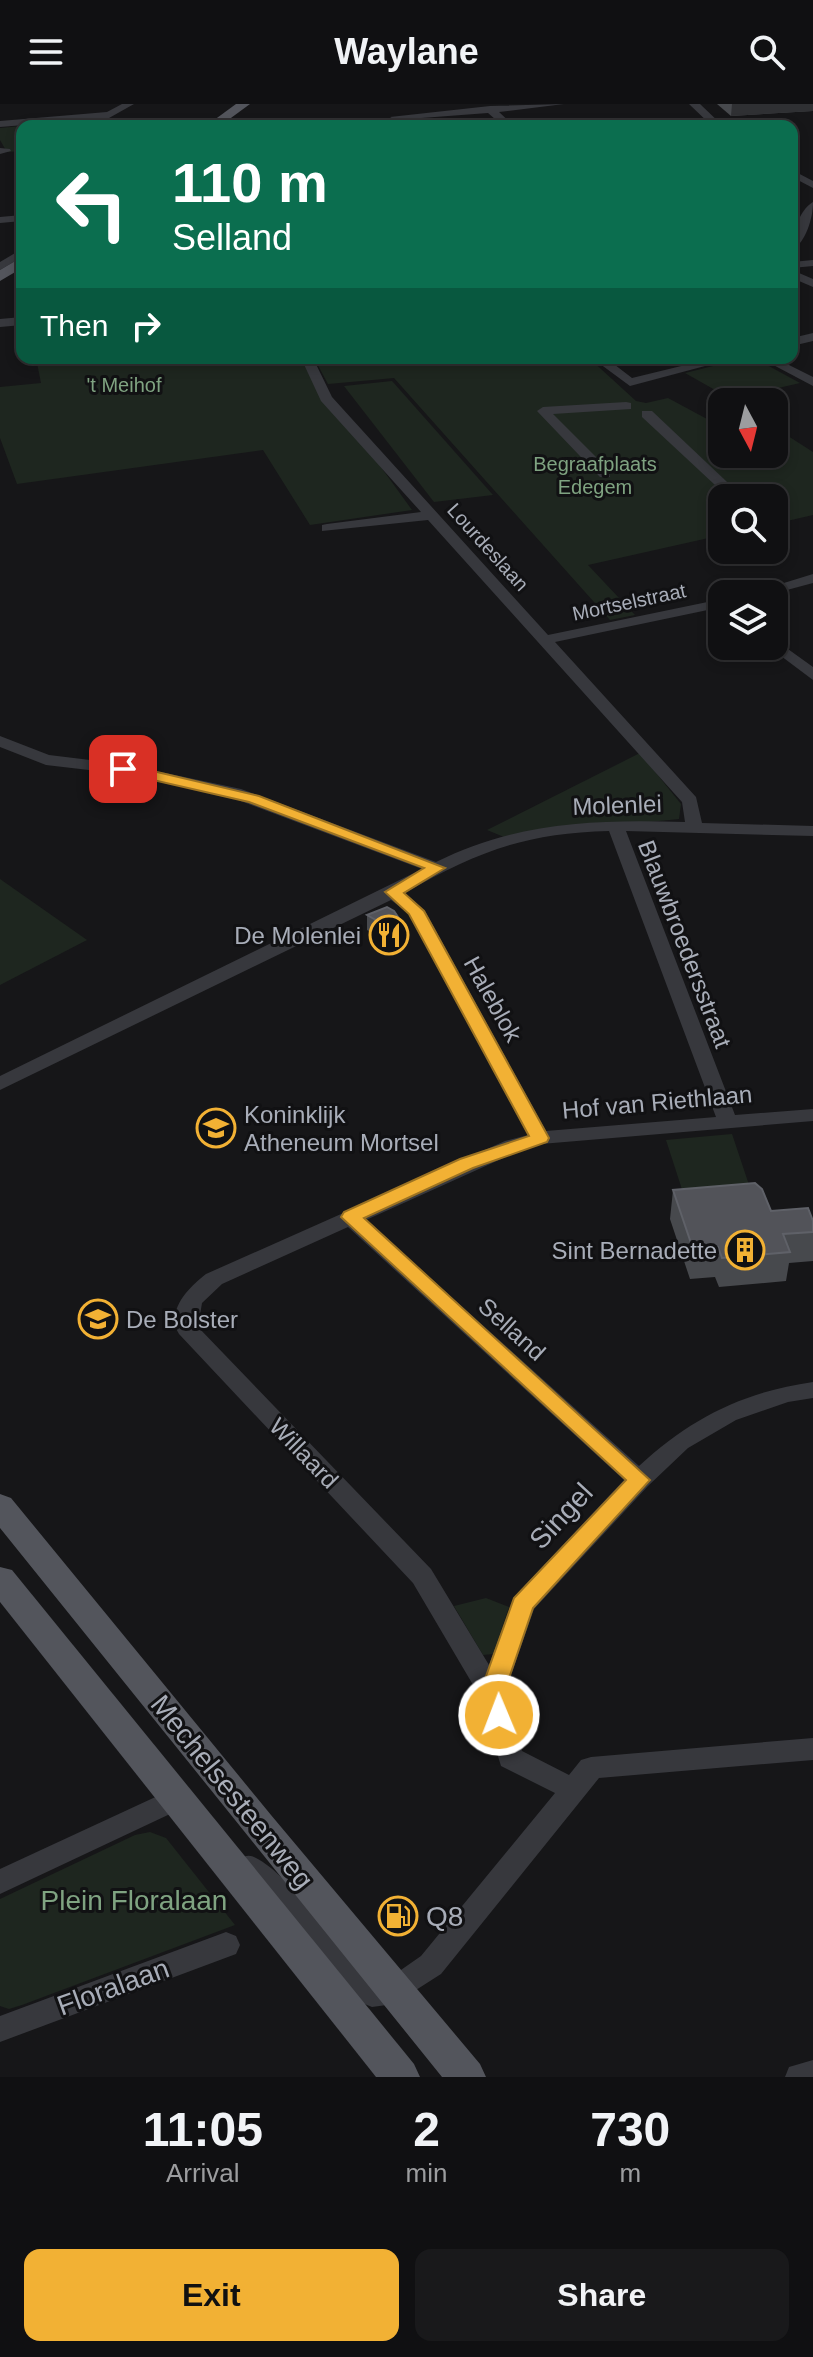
<!DOCTYPE html>
<html lang="en">
<head>
<meta charset="utf-8">
<style>
	:root { --surface:#101012; --page:#19191b; --text:#f1f3f6; --muted:#9c9d9f; --line:#303032; --accent:#f2b134 }
	body { margin:0; font-family:Arial,sans-serif; background:var(--page); color:var(--text); height:100vh; display:flex; flex-direction:column; font-size:30px; white-space:nowrap }
	* { box-sizing:border-box; margin:0 }
	p { font-size:26px; color:var(--muted) }
	.icon { flex:none; width:44px; height:44px; fill:none; stroke:currentColor; stroke-width:2; stroke-linecap:round; stroke-linejoin:round }
	.map { position:relative; height:1973px; overflow:hidden }
	.panel { display:flex; flex-direction:column; background:var(--surface); flex:1 }
	.panel>* { flex:none }
	.banner { position:absolute; left:16px; top:16px; width:782px; height:244px; border-radius:16px; box-shadow:0 4px 12px #0003,0 0 0 2px var(--line); background:#0b6e4f; color:#fff; overflow:hidden }
	.needle { width:52px; rotate:173deg }
	.fabs { position:absolute; left:708px; top:284px; display:grid; gap:16px }
	.fabs a { display:grid; place-items:center; width:80px; height:80px; border-radius:16px; background:var(--surface); box-shadow:0 4px 12px #0003,0 0 0 2px var(--line); font-size:40px }
	.pin { position:absolute; display:grid; place-items:center; width:68px; height:68px; color:#fff; margin:-34px; border-radius:16px; box-shadow:0 4px 12px #0006 }
	.me { position:absolute; width:88px; margin:-44px; rotate:359deg; stroke-linejoin:round; filter:drop-shadow(0 0 6px #0008) }
	.turn { display:flex; align-items:center; gap:28px; height:168px; padding:0 24px; font-size:36px }
	.turn .icon { width:104px; height:104px; stroke-width:2.5 }
	.turn b { display:block; font-size:56px; line-height:68px }
	.then { display:flex; align-items:center; height:76px; padding:0 24px; background:#0003; gap:16px; font-size:30px }
	.eta { display:flex; justify-content:space-evenly; align-items:center; height:136px; text-align:center }
	.eta b { font-size:48px; font-weight:600; line-height:56px }
	.cta { display:flex; gap:16px; margin-top:auto; padding:16px 24px }
	.cta a { flex:1; height:92px; border-radius:16px; background:var(--accent); color:#111; font-size:32px; font-weight:600; line-height:92px; text-align:center }
	.cta a+a { background:var(--page); color:var(--text) }
	header { display:flex; justify-content:space-between; align-items:center; height:104px; padding:0 24px; background:var(--surface); font-size:36px; font-weight:600 }
	.map>svg:first-child { display:block }
	.green { fill:#1e261f }
	.lines { fill:none; stroke-linecap:round; stroke-linejoin:round }
	.minor { fill:#37383d; fill-rule:evenodd }
	.major { fill:#53555c; fill-rule:evenodd }
	.wall { fill:#47494d }
	.shaded-wall { fill:#2f3033 }
	.building { fill:#525359; stroke:#5f6168; stroke-width:2 }
	.route { fill:#f2b134; stroke:#9d7322; stroke-width:2 }
	.labels { text-anchor:middle; dominant-baseline:central; stroke-width:6; stroke-linejoin:round; paint-order:stroke }
	.far-park-label { font-size:20px; fill:#7fa381; stroke:#111113 }
	.far-street-label { font-size:20px; fill:#a8adb8; stroke:#111113 }
	.street-label { font-size:24px; fill:#a8adb8; stroke:#111113 }
	.poi-label { font-size:24px; fill:#a8adb8; stroke:#111113; text-anchor:end }
	.near-street-label { font-size:28px; fill:#a8adb8; stroke:#111113 }
	.near-park-label { font-size:28px; fill:#7fa381; stroke:#111113 }
	.near-poi-label { font-size:28px; fill:#a8adb8; stroke:#111113; text-anchor:start }
</style>
</head>
<body>
<header><svg class="icon" aria-label="menu" viewBox="0 0 24 24"><path d="M4 6h16M4 12h16M4 18h16"/></svg>Waylane<svg class="icon" aria-label="search" viewBox="0 0 24 24"><circle cx="10" cy="10" r="6"/><path d="M15 15l6 6"/></svg></header>
<div class="map">
<svg width="813" height="1973" viewBox="0 0 813 1973">
	<rect width="100%" height="100%" fill="#161618"/>
	<g class="green">
		<polygon points="74,17 80,22 22,22 22,47 7,48 0,36 0,24"/>
		<polygon points="36,254 302,254 412,406 310,421 263,346 17,380 0,334 0,283 41,279"/>
		<polygon points="314,254 589,254 636,297 646,299 668,294 707,315 722,313 722,350 774,350 774,323 813,348 813,411 774,420 774,394 722,394 722,431 588,461 635,511 610,516 394,274 328,280"/>
		<polygon points="745,254 754,254 800,279 731,295 685,269"/>
		<polygon points="392,277 493,391 434,398 344,282"/>
		<polygon points="640,649 681,700 679,715 504,733 487,726"/>
		<polygon points="0,775 87,836 0,881"/>
		<polygon points="732,1030 755,1099 688,1104 666,1036"/>
		<polygon points="486,1494 509,1503 493,1550 483,1551 454,1502"/>
		<polygon points="150,1728 166,1734 235,1821 22,1901 9,1905 0,1902 0,1795 135,1731"/>
	</g>
	<g class="lines">
		<g class="minor">
			<polygon points="122,0 134,0 109,14 0,23 0,17 107,8"/>
			<polygon points="564,0 499,8 514,22 503,22 488,9 395,16 390,13 490,2"/>
			<polygon points="689,0 700,0 723,22 712,22"/>
			<polygon points="0,44 10,45 11,47 0,50"/>
			<polygon points="792,66 813,77 813,84 792,73"/>
			<path d="M813,98c0,16 -7,40 -21,48 0,-16 7,-40 21,-48z"/>
			<polygon points="22,111 22,117 0,119 0,113"/>
			<polygon points="22,145 22,153 0,166 0,158"/>
			<polygon points="813,156 813,162 792,164 792,158"/>
			<polygon points="792,166 813,175 813,183 792,174"/>
			<polygon points="22,213 22,221 0,223 0,215"/>
			<polygon points="813,229 813,237 792,242 792,234"/>
			<path d="M301,254h12l19,39 216,238 174,-36v8l-167,35 141,155 6,26 111,3v10l-187,-5 109,284 78,-6v12l-272,23 -22,7 -153,69 273,246c52,-48 104,-74 174,-84v16l-25,4 -52,18 -48,28 -40,38 -114,123 -29,84 17,58 47,24 12,-15 10,-3 222,-19v22l-214,18 -158,196 -47,30 -22,3 -27,-11 -79,-96 -28,-25 -4,-8 4,-8c7,-3 11,-5 18,-1 34,17 83,88 109,120l8,3 15,-2 33,-23 134,-163 -54,-27 -22,-71 -66,-112 -234,-249c-14,-23 10,-47 27,-60l299,-133 23,-6 -119,-221 -18,-14 -391,190v-14l422,-207 -192,-72 -107,-23 -77,-9 -46,-18v-11l49,19 74,9 118,25 195,73c79,-40 161,-43 249,-40l-3,-20 -254,-282 -106,11v-6l5,-1 94,-12 -100,-111zM609,727l107,286 -170,14 -121,-220 -20,-18c71,-41 120,-60 204,-62zM348,1123l276,253 -110,117 -25,68 -58,-96 -233,-242 4,-24 20,-19z"/>
			<polygon points="592,254 606,254 632,274 714,254 735,254 630,282"/>
			<polygon points="760,254 775,254 813,273 813,282"/>
			<polygon points="626,298 631,299 631,305 553,310 610,367 610,373 600,373 537,307 543,303"/>
			<polygon points="642,307 652,307 744,394 729,394 642,313"/>
			<polygon points="813,470 813,479 772,490 748,490"/>
			<polygon points="774,535 813,563 813,576 769,543 774,542"/>
			<polygon points="177,1683 187,1686 191,1694 187,1702 0,1790 0,1765"/>
			<polygon points="226,1828 236,1832 240,1841 236,1850 0,1938 0,1912"/>
			<polygon points="813,1956 813,1973 785,1973 789,1963"/>
		</g>
		<g class="major">
			<polygon points="236,0 250,0 220,22 206,22"/>
			<polygon points="22,153 22,164 0,177 0,166"/>
			<polygon points="0,1390 11,1394 271,1711 480,1960 486,1973 442,1973 0,1424"/>
			<polygon points="0,1463 12,1466 414,1960 420,1973 376,1973 0,1498"/>
		</g>
	</g>
	<g class="wall">
		<polygon points="717,0 813,0 813,7 731,12"/>
		<polygon points="387,803 404,836 390,839 367,826 367,811"/>
		<polygon points="673,1086 813,1117 813,1157 789,1159 786,1177 719,1183 715,1173 690,1175 670,1115"/>
	</g>
	<g class="shaded-wall">
		<polygon points="732,0 813,0 813,7 731,12"/>
		<polygon points="404,822 404,836 390,839 390,824"/>
	</g>
	<g class="building">
		<polygon points="387,803 394,807 404,822 390,824 367,811"/>
		<polygon points="755,1079 762,1085 771,1107 808,1104 813,1117 813,1128 783,1130 790,1148 722,1154 718,1143 693,1145 673,1086"/>
	</g>
	<polygon class="route" points="123,660 259,692 445,764 404,789 424,807 549,1034 547,1038 473,1064 364,1114 650,1376 533,1504 504,1589 511,1611 507,1618 499,1621 490,1618 480,1589 514,1494 626,1376 341,1113 344,1108 460,1055 529,1032 409,810 385,788 424,764 249,698 118,668 118,661"/>
	<defs>
		<g id="restaurant-ring" transform="scale(2)"><circle r="9.5" fill="#111113" stroke="#f2b134" stroke-width="1.5"/><path d="M-5-6h1v4h1v-4h1v4h1v-4h1v5L-1.5 .5V6h-2V.5L-5-1ZM5-6V6H3V1.5H1.5Q1.5-4 5-6Z" fill="#f2b134"/></g>
		<g id="school-ring" transform="scale(2)"><circle r="9.5" fill="#111113" stroke="#f2b134" stroke-width="1.5"/><path d="M0-5L7-2L0 1L-7-2ZM-4 1L0 2.5L4 1V4Q0 6-4 4Z" fill="#f2b134"/></g>
		<g id="building-ring" transform="scale(2)"><circle r="9.5" fill="#111113" stroke="#f2b134" stroke-width="1.5"/><path d="M-4-6H4V6H1V3H-1V6H-4ZM-2.5-4.3h1.7v1.8h-1.7ZM.8-4.3h1.7v1.8H.8ZM-2.5-1h1.7V.8h-1.7ZM.8-1h1.7V.8H.8Z" fill="#f2b134"/></g>
		<g id="fuel-ring" transform="scale(2)"><circle r="9.5" fill="#111113" stroke="#f2b134" stroke-width="1.5"/><path d="M-5.5-6h7V0h2V4h1.3V-2.5L3-4.5l.8-.8L6-3V5H2.5V1h-1V6h-7ZM-4.2-4.7v3.2H.2V-4.7Z" fill="#f2b134"/></g>
	</defs>
	<g fill-rule="evenodd">
		<use href="#restaurant-ring" x="389" y="831"/>
		<use href="#school-ring" x="216" y="1024"/>
		<use href="#building-ring" x="745" y="1146"/>
		<use href="#school-ring" x="98" y="1215"/>
		<use href="#fuel-ring" x="398" y="1812"/>
	</g>
	<g class="labels">
		<g class="far-park-label">
			<text x="124" y="281">'t Meihof</text>
			<text x="595" y="360">Begraafplaats<tspan x="595" dy="23">Edegem</tspan></text>
		</g>
		<g class="far-street-label">
			<text transform="translate(488 443) rotate(48)">Lourdeslaan</text>
			<text transform="translate(629 498) rotate(-12)">Mortselstraat</text>
		</g>
		<g class="street-label">
			<text transform="translate(617 701) rotate(-2)">Molenlei</text>
			<text transform="translate(685 840) rotate(69)">Blauwbroedersstraat</text>
			<text transform="translate(493 895) rotate(61)">Haleblok</text>
			<text transform="translate(657 998) rotate(-5)">Hof van Riethlaan</text>
			<text transform="translate(512 1225) rotate(42)">Selland</text>
			<text transform="translate(304 1349) rotate(46)">Willaard</text>
		</g>
		<g class="poi-label">
			<text x="361" y="831">De Molenlei</text>
			<text x="244" y="1010" text-anchor="start">Koninklijk<tspan x="244" dy="28">Atheneum Mortsel</tspan></text>
			<text x="717" y="1146">Sint Bernadette</text>
			<text x="126" y="1215" text-anchor="start">De Bolster</text>
		</g>
		<g class="near-street-label">
			<text transform="translate(561 1412) rotate(-47)">Singel</text>
			<text transform="translate(232 1688) rotate(51)">Mechelsesteenweg</text>
			<text transform="translate(113 1883) rotate(-20)">Floralaan</text>
		</g>
		<g class="near-park-label">
			<text x="134" y="1796">Plein Floralaan</text>
		</g>
		<g class="near-poi-label">
			<text x="426" y="1812">Q8</text>
		</g>
	</g>
</svg>
<div class="fabs">
<a><svg class="needle" viewBox="-14 -14 28 28"><path d="M0-13l5 13h-10z" fill="#e53935"/><path d="M0 13l5-13h-10z" fill="#9c9d9f"/></svg></a>
<a><svg class="icon" aria-label="search" viewBox="0 0 24 24"><circle cx="10" cy="10" r="6"/><path d="M15 15l6 6"/></svg></a>
<a><svg class="icon" aria-label="layers" viewBox="0 0 24 24"><path d="M12 4l9 5-9 5-9-5zM3 14l9 5 9-5"/></svg></a>
</div>
<div class="pin" style="left:123px;top:665px;background:#d93025"><svg class="icon" aria-label="arrive" viewBox="0 0 24 24"><path d="M6 21V4h12l-3 4 3 4H6"/></svg></div>
<svg class="me" style="left:499px;top:1611px" viewBox="-20 -20 40 40"><circle r="17" fill="#f2b134" stroke="#fff" stroke-width="3"/><path d="M0-11L8 9 0 5-8 9z" fill="#fff"/></svg>
<div class="banner">
<div class="turn"><svg class="icon" aria-label="left" viewBox="0 0 24 24"><path d="M17 20v-9H6M10 6l-5 5 5 5"/></svg><div><b>110 m</b>Selland</div></div>
<div class="then">Then<svg class="icon" aria-label="right" viewBox="0 0 24 24"><path d="M7 20v-9h11M14 6l5 5-5 5"/></svg></div>
</div>
</div>
<section class="panel">
<div class="eta">
<div><b>11:05</b><p>Arrival</p></div>
<div><b>2</b><p>min</p></div>
<div><b>730</b><p>m</p></div>
</div>
<div class="cta"><a>Exit</a><a>Share</a></div>
</section>
</body>
</html>
